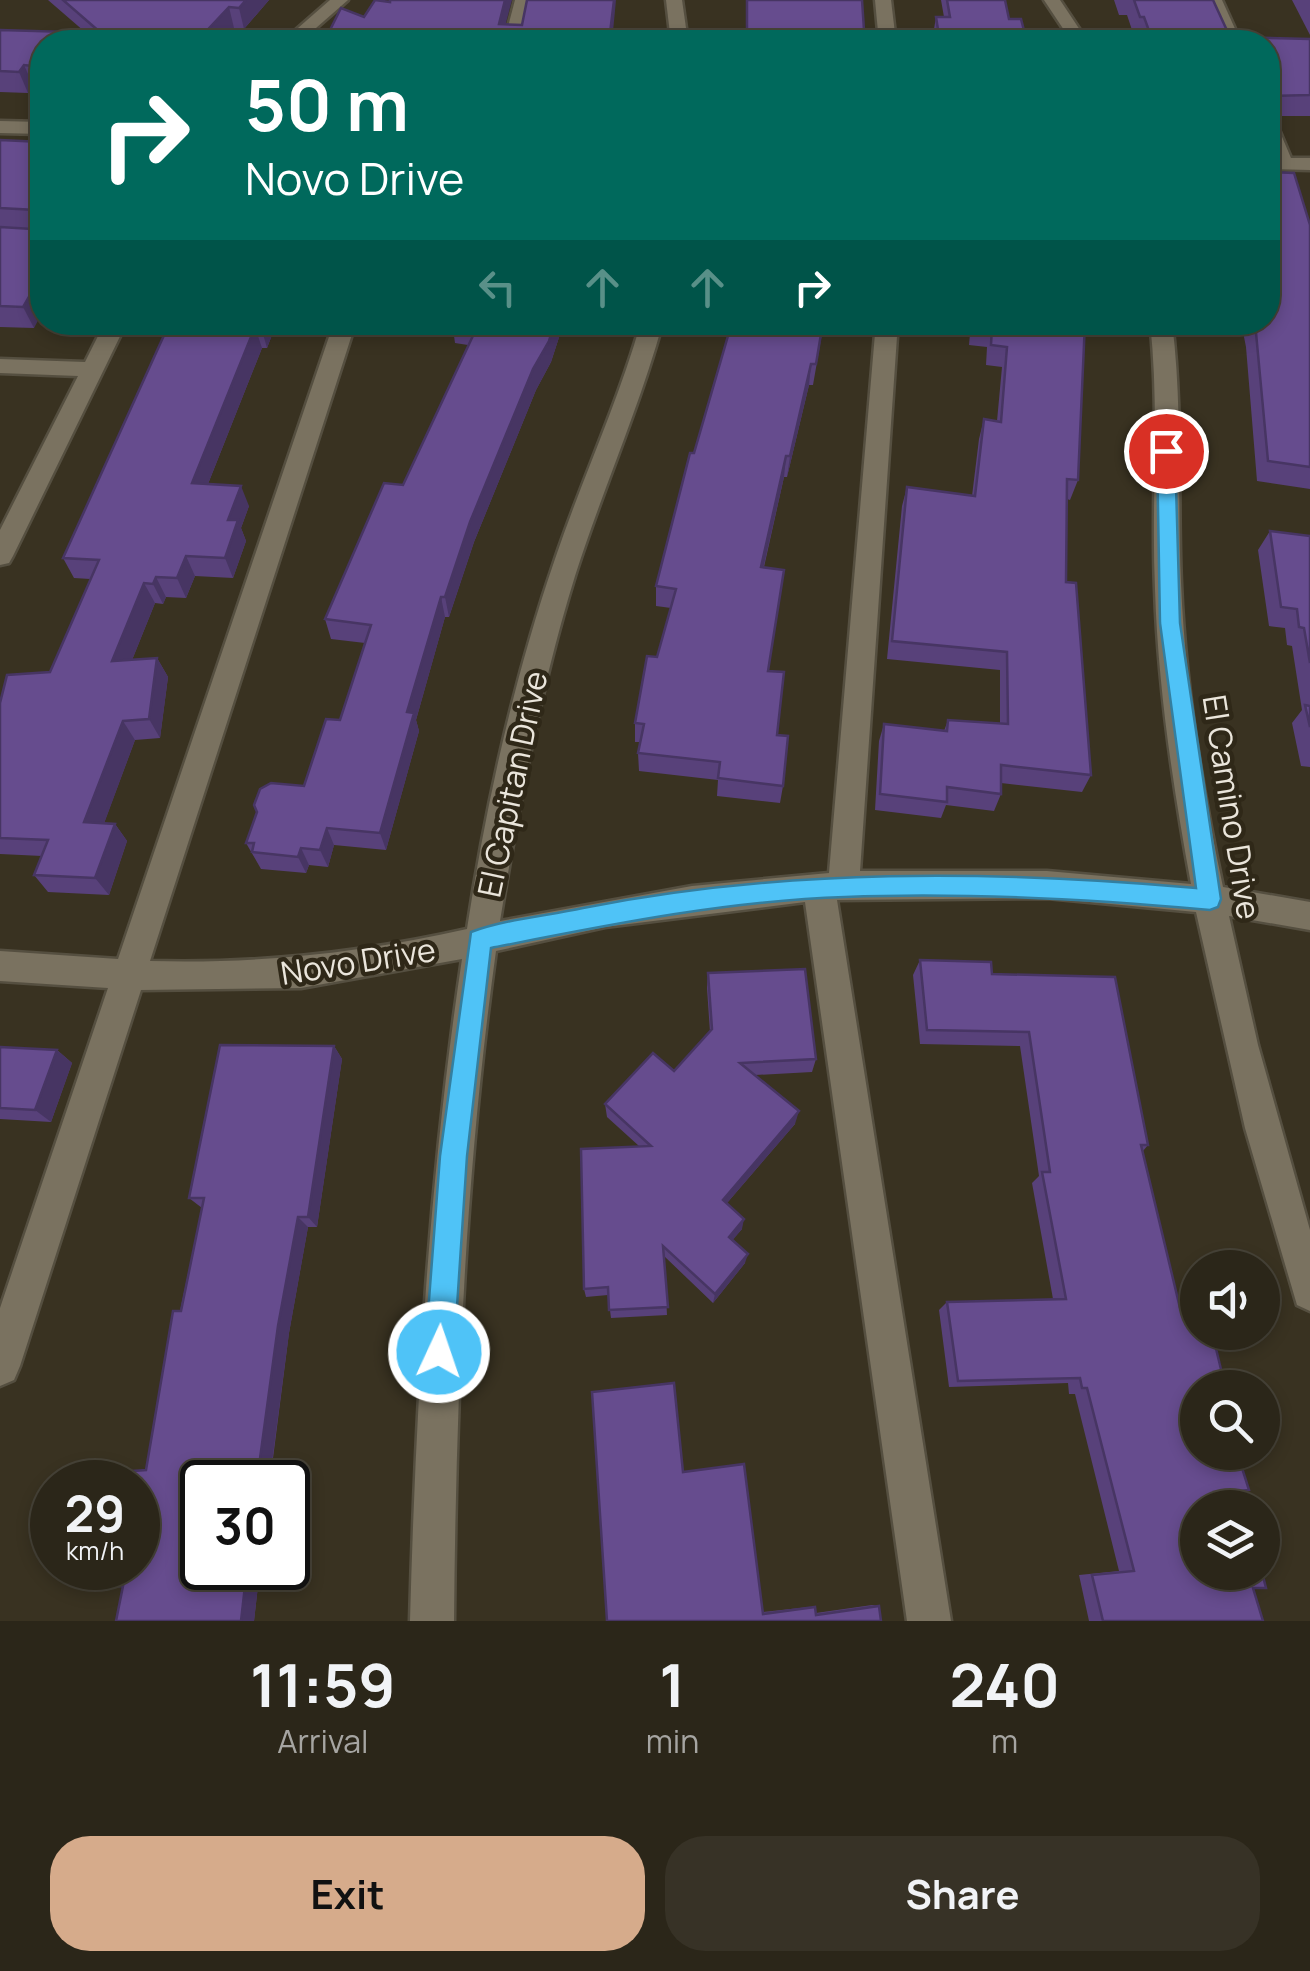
<!DOCTYPE html>
<html lang="en">
<head>
<meta charset="utf-8">
<style>
	:root { --surface:#2b2619; --page:#373226; --text:#f1f3f6; --muted:#a6a5a2; --line:#474338; --accent:#d6ab8b }
	body { margin:0; font-family:Manrope,sans-serif; background:var(--page); color:var(--text); height:100vh; display:flex; flex-direction:column; font-size:38px; white-space:nowrap }
	* { box-sizing:border-box; margin:0 }
	p { font-size:32px; color:var(--muted) }
	.icon { flex:none; width:55px; height:55px; fill:none; stroke:currentColor; stroke-width:2; stroke-linecap:round; stroke-linejoin:round }
	.map { position:relative; height:1621px; overflow:hidden }
	.panel { display:flex; flex-direction:column; background:var(--surface); flex:1 }
	.panel>* { flex:none }
	.hud { position:absolute; left:30px; top:30px; width:1250px; height:305px; border-radius:40px; box-shadow:0 5px 15px #0003,0 0 0 2px var(--line); background:#00695c; color:#fff; overflow:hidden }
	.buttons { position:absolute; left:1180px; top:1250px; display:grid; gap:20px }
	.buttons a { display:grid; place-items:center; width:100px; height:100px; border-radius:50%; background:var(--surface); box-shadow:0 5px 15px #0003,0 0 0 2px var(--line); font-size:50px }
	.speed { position:absolute; left:30px; top:1460px; display:flex; gap:20px; font-size:50px; font-weight:700; text-align:center }
	.speed>* { display:grid; place-content:center; width:130px; height:130px; border-radius:50%; background:var(--surface); box-shadow:0 5px 15px #0003,0 0 0 2px var(--line); line-height:1 }
	.speed small { font-size:25px; font-weight:400 }
	.speed .limit { border:5px solid #111; border-radius:15px; background:#fff; color:#111 }
	.pin { position:absolute; display:grid; place-items:center; width:85px; height:85px; color:#fff; margin:-42px; border:5px solid #fff; border-radius:50%; box-shadow:0 2px 10px #0007 }
	.me { position:absolute; width:110px; margin:-55px; rotate:3deg; stroke-linejoin:round; filter:drop-shadow(0 0 8px #0008) }
	.turn { display:flex; align-items:center; gap:35px; height:210px; padding:0 50px; font-size:45px }
	.turn .icon { width:130px; height:130px; stroke-width:2.5 }
	.turn b { display:block; font-size:70px; line-height:85px }
	.lanes { display:flex; align-items:center; height:95px; padding:0 50px; background:#0003; justify-content:center; gap:50px; direction:ltr }
	.lanes .off { opacity:.35 }
	.eta { display:flex; justify-content:space-evenly; align-items:center; height:170px; text-align:center }
	.eta b { font-size:60px; font-weight:700; line-height:70px }
	.action { display:flex; gap:20px; margin-top:auto; padding:20px 50px }
	.action a { flex:1; height:115px; border-radius:40px; background:var(--accent); color:#111; font-size:40px; font-weight:700; line-height:115px; text-align:center }
	.action a+a { background:var(--page); color:var(--text) }
	.map>svg:first-child { display:block }
	.lines { fill:none; stroke-linecap:round; stroke-linejoin:round }
	.minor-casing { stroke:#554f40; stroke-width:5 }
	.minor { fill:#7a7260; fill-rule:evenodd }
	.wall { fill:#58417a }
	.shaded-wall { fill:#473563 }
	.building { fill:#664c8e; stroke:#473563; stroke-width:2.5 }
	.route { fill:#4fc3f7; stroke:#337fa1; stroke-width:2.5 }
	.labels { text-anchor:middle; dominant-baseline:central; stroke-width:9; stroke-linejoin:round; paint-order:stroke }
	.street-label { font-size:32px; fill:#eae5db; stroke:#2f2818 }
</style>
</head>
<body>
<div class="map">
<svg width="1310" height="1621" viewBox="0 0 1310 1621">
	<rect width="100%" height="100%" fill="#393221"/>
	<g class="lines">
		<g class="minor-casing">
			<g id="minor">
				<polygon points="330,0 348,0 300,42 282,42"/>
				<polygon points="515,0 531,0 521,42 504,42"/>
				<polygon points="666,0 682,0 688,42 671,42"/>
				<polygon points="875,0 891,0 896,42 879,42"/>
				<polygon points="1044,0 1060,0 1088,42 1072,42"/>
				<polygon points="1206,0 1222,0 1241,42 1225,42"/>
				<polygon points="1268,119 1277,125 1291,158 1310,158 1310,170 1268,169 1268,157 1272,157 1268,147"/>
				<polygon points="0,121 42,122 42,134 0,133"/>
				<polygon points="105,322 127,322 13,556 9,563 0,565 0,530 78,376 0,373 0,359 85,362"/>
				<path d="M334,322h22l-206,639c109,3 211,-8 317,-32 19,-125 47,-251 88,-370 27,-80 63,-156 86,-237h22c-24,87 -61,169 -88,254 -35,113 -56,229 -75,345l192,-35 137,-13 47,-551h22l-38,549h187l144,13c-18,-97 -33,-197 -36,-295 -4,-89 5,-178 -5,-267h22c11,87 5,174 9,261 4,102 21,205 42,304l87,15v28l-81,-14 29,129 52,185v81l-13,-6 -52,-177 -49,-216 -149,-14 -210,2 114,721h-44l-102,-719 -200,25 -109,24c-31,223 -40,445 -42,670h-44c6,-222 19,-442 52,-662l-161,29 -160,2 -121,376 -6,14 -14,6v-78l108,-320 -108,-7v-30l118,8z"/>
			</g>
		</g>
		<use href="#minor" class="minor"/>
	</g>
	<g class="wall">
		<polygon points="48,0 269,0 244,29 234,28 42,42 42,87 33,85 28,93 0,92 0,30 85,32"/>
		<polygon points="746,0 862,0 864,30 862,42 746,42"/>
		<polygon points="941,0 1005,0 1009,19 1027,42 934,42 933,35 936,17 944,17"/>
		<polygon points="1114,0 1213,0 1230,37 1310,39 1310,116 1268,116 1268,42 1140,42 1138,37 1134,36 1127,15 1119,15"/>
		<polygon points="1292,0 1310,0 1310,35"/>
		<polygon points="0,140 42,142 34,328 0,327"/>
		<polygon points="1310,225 1310,489 1257,481 1246,347 1241,322 1268,322"/>
		<polygon points="170,322 277,322 267,348 262,348 208,484 249,506 241,528 246,541 233,578 195,576 186,598 166,597 163,604 155,603 132,660 157,658 168,677 160,738 135,740 104,823 115,824 127,841 109,895 48,892 34,875 42,856 0,854 0,703 50,672 90,579 74,578 63,558"/>
		<polygon points="452,322 564,322 551,362 536,390 474,542 449,617 445,617 416,720 419,731 386,850 334,845 328,867 309,865 306,873 261,869 246,843 304,786 340,720 365,643 331,639 325,619 403,485 468,345 455,343"/>
		<polygon points="824,322 813,385 809,385 787,477 784,477 764,567 769,671 783,786 780,803 717,796 718,780 639,771 638,753 640,742 635,742 635,723 657,657 671,608 656,606 656,586 694,453"/>
		<polygon points="971,322 1085,322 1078,480 1070,500 1067,499 1066,582 1091,775 1082,792 1001,783 1001,794 994,811 946,805 941,818 875,810 879,741 884,724 944,731 948,720 1000,724 1000,670 887,659 902,506 907,487 972,496 979,439 984,419 997,421 1002,367 986,365 987,347 969,345"/>
		<polygon points="1270,531 1310,536 1310,767 1301,766 1292,723 1302,710 1292,646 1287,645 1285,628 1269,626 1258,550"/>
		<polygon points="920,960 992,974 1148,1145 1143,1151 1180,1308 1225,1386 1198,1388 1237,1491 1253,1588 1263,1621 1089,1621 1079,1575 1119,1571 1075,1394 1069,1394 1068,1383 949,1387 939,1310 947,1302 1053,1299 1032,1183 1039,1176 1020,1046 920,1044 913,975"/>
		<polygon points="708,973 816,1059 812,1072 755,1075 795,1124 727,1203 742,1229 732,1240 745,1263 713,1303 664,1256 667,1315 611,1318 608,1295 586,1297 584,1289 639,1146 607,1117 605,1104 674,1071 710,1032 707,988"/>
		<polygon points="334,1046 342,1059 317,1227 308,1227 289,1333 272,1466 284,1470 270,1577 259,1577 254,1621 146,1470 202,1208 189,1198"/>
		<polygon points="0,1047 57,1050 72,1063 51,1122 0,1119"/>
		<polygon points="683,1472 763,1612 809,1607 815,1607 816,1613 872,1605 879,1606 881,1621 607,1621"/>
	</g>
	<g class="shaded-wall">
		<polygon points="246,0 269,0 244,29 239,8"/>
		<polygon points="505,0 512,0 501,42 499,24"/>
		<polygon points="614,0 616,0 612,42 610,33"/>
		<polygon points="229,7 234,28 221,42 196,42"/>
		<polygon points="24,65 33,85 28,93 19,72"/>
		<polygon points="42,274 42,313 34,328 23,307"/>
		<polygon points="262,322 277,322 267,348 261,327"/>
		<polygon points="555,322 564,322 551,362 536,390 474,542 449,617 445,597 470,522 533,369"/>
		<polygon points="255,327 262,348 200,504 192,483"/>
		<polygon points="811,364 809,385 787,477 790,456"/>
		<polygon points="786,456 784,477 759,587 761,567"/>
		<polygon points="241,486 249,506 241,528 246,541 233,578 225,558 228,520"/>
		<polygon points="186,556 195,576 186,598 177,578"/>
		<polygon points="156,577 166,597 163,604 153,584"/>
		<polygon points="144,583 155,603 124,680 112,661"/>
		<polygon points="441,597 445,617 416,720 419,731 386,850 380,833 407,712"/>
		<polygon points="157,658 168,677 160,738 149,719"/>
		<polygon points="123,721 135,740 98,840 84,822"/>
		<polygon points="115,824 127,841 109,895 95,878"/>
		<polygon points="327,828 334,845 328,867 320,850"/>
		<polygon points="301,848 309,865 306,873 298,857"/>
		<polygon points="334,1046 342,1059 317,1227 308,1217"/>
		<polygon points="57,1050 72,1063 51,1122 35,1110"/>
		<polygon points="799,1111 795,1124 721,1210 723,1200"/>
		<polygon points="298,1217 308,1227 289,1333 271,1470 259,1466 278,1326"/>
		<polygon points="744,1219 742,1229 727,1247 729,1237"/>
		<polygon points="748,1254 745,1263 713,1303 715,1294"/>
		<polygon points="272,1466 284,1470 282,1482 270,1482"/>
		<polygon points="259,1568 271,1568 270,1577 258,1577"/>
		<polygon points="246,1577 259,1577 254,1621 241,1621"/>
	</g>
	<g class="building">
		<polygon points="63,0 246,0 239,8 229,7 196,42 42,42 42,67 24,65 19,72 0,71 0,30 101,33"/>
		<polygon points="375,0 390,2 390,0 505,0 499,24 522,25 527,0 614,0 610,33 620,33 618,42 324,42 341,8 364,17"/>
		<polygon points="747,0 862,0 864,30 850,30 850,42 747,42"/>
		<polygon points="947,0 1005,0 1009,19 1021,19 1027,42 940,42 936,17 950,17"/>
		<polygon points="1134,0 1213,0 1230,37 1310,39 1310,95 1268,96 1268,42 1161,42 1160,39 1152,39 1144,17 1140,17"/>
		<polygon points="0,140 42,142 42,274 23,307 0,306 0,227 32,229 36,225 35,210 0,208"/>
		<polygon points="1268,172 1294,173 1310,225 1310,467 1268,461 1255,322 1268,322"/>
		<polygon points="170,322 262,322 261,327 255,327 192,483 241,486 228,520 238,520 225,558 186,556 177,578 156,577 153,584 144,583 112,661 157,658 149,719 123,721 84,822 115,824 95,878 34,875 48,840 0,838 0,703 7,675 50,672 99,560 63,558"/>
		<polygon points="456,322 555,322 549,341 533,369 470,522 445,597 441,597 407,712 414,713 380,833 327,828 320,850 301,848 298,857 252,852 254,843 246,843 257,812 254,805 260,789 271,783 304,786 326,719 340,720 371,625 325,619 384,483 403,485 478,325"/>
		<polygon points="732,322 823,322 816,364 811,364 790,456 786,456 761,567 784,570 768,671 784,672 777,735 788,736 783,786 718,778 720,762 638,753 644,724 635,723 647,656 657,657 676,589 656,586 690,453 694,453"/>
		<polygon points="974,322 1085,322 1078,480 1067,479 1066,582 1076,583 1091,775 1001,765 1001,794 947,787 947,802 880,794 884,724 947,731 948,720 1008,724 1007,652 892,641 907,487 975,496 984,419 1001,422 1007,347 991,345 992,327 974,325"/>
		<polygon points="1270,531 1310,536 1310,663 1304,628 1299,627 1297,609 1281,607"/>
		<polygon points="1305,705 1310,706 1310,727"/>
		<polygon points="920,960 991,962 992,974 1115,977 1148,1145 1141,1145 1180,1308 1198,1308 1198,1332 1212,1332 1225,1386 1198,1388 1198,1452 1237,1452 1249,1490 1237,1491 1242,1508 1198,1508 1198,1572 1262,1572 1266,1588 1253,1588 1263,1621 1103,1621 1092,1575 1134,1571 1087,1388 1082,1388 1080,1378 958,1381 947,1302 1066,1299 1042,1172 1050,1172 1029,1032 927,1030"/>
		<polygon points="805,969 816,1059 740,1063 799,1111 723,1200 744,1219 729,1237 748,1254 715,1294 663,1246 668,1307 609,1310 608,1287 584,1289 581,1149 651,1146 605,1104 653,1053 674,1071 712,1029 708,973"/>
		<polygon points="220,1045 334,1046 308,1217 298,1217 278,1326 259,1466 272,1466 270,1482 202,1482 202,1568 259,1568 258,1577 246,1577 241,1621 116,1621 123,1586 98,1587 101,1568 138,1568 138,1482 117,1482 119,1472 146,1470 173,1311 181,1311 204,1198 189,1198"/>
		<polygon points="0,1047 57,1050 35,1110 0,1108"/>
		<polygon points="674,1383 683,1472 744,1464 763,1614 815,1607 816,1615 879,1606 881,1621 607,1621 592,1392"/>
	</g>
	<path class="route" d="M1166,445l9,6 5,172 41,276 -3,8 -8,3c-122,-11 -243,-18 -365,-13 -120,4 -237,28 -354,51l-24,208 -13,196 -4,11 -11,4 -10,-4 -4,-11 15,-196 31,-224c35,-13 75,-16 112,-24 201,-40 409,-38 613,-20l-36,-265 -3,-172z"/>
	<g class="labels">
		<g class="street-label">
			<text transform="translate(512 784) rotate(-78)">El Capitan Drive</text>
			<text transform="translate(1232 807) rotate(81)">El Camino Drive</text>
			<text transform="translate(358 961) rotate(-9)">Novo Drive</text>
		</g>
	</g>
</svg>
<div class="buttons">
<a><svg class="icon" aria-label="sound" viewBox="0 0 24 24"><path d="M4 9h4l5-4v14l-5-4H4zM17 9q2 3 0 6"/></svg></a>
<a><svg class="icon" aria-label="search" viewBox="0 0 24 24"><circle cx="10" cy="10" r="6"/><path d="M15 15l6 6"/></svg></a>
<a><svg class="icon" aria-label="layers" viewBox="0 0 24 24"><path d="M12 4l9 5-9 5-9-5zM3 14l9 5 9-5"/></svg></a>
</div>
<div class="speed"><div>29<small>km/h</small></div><div class="limit">30</div></div>
<div class="pin" style="left:1166px;top:451px;background:#d93025"><svg class="icon" aria-label="arrive" viewBox="0 0 24 24"><path d="M6 21V4h12l-3 4 3 4H6"/></svg></div>
<svg class="me" style="left:439px;top:1352px" viewBox="-20 -20 40 40"><circle r="17" fill="#4fc3f7" stroke="#fff" stroke-width="3"/><path d="M0-11L8 9 0 5-8 9z" fill="#fff"/></svg>
<div class="hud">
<div class="turn"><svg class="icon" aria-label="right" viewBox="0 0 24 24"><path d="M7 20v-9h11M14 6l5 5-5 5"/></svg><div><b>50 m</b>Novo Drive</div></div>
<div class="lanes"><svg class="icon off" aria-label="left" viewBox="0 0 24 24"><path d="M17 20v-9H6M10 6l-5 5 5 5"/></svg><svg class="icon off" aria-label="ahead" viewBox="0 0 24 24"><path d="M12 20V5M6 11l6-6 6 6"/></svg><svg class="icon off" aria-label="ahead" viewBox="0 0 24 24"><path d="M12 20V5M6 11l6-6 6 6"/></svg><svg class="icon" aria-label="right" viewBox="0 0 24 24"><path d="M7 20v-9h11M14 6l5 5-5 5"/></svg></div>
</div>
</div>
<section class="panel">
<div class="eta">
<div><b>11:59</b><p>Arrival</p></div>
<div><b>1</b><p>min</p></div>
<div><b>240</b><p>m</p></div>
</div>
<div class="action"><a>Exit</a><a>Share</a></div>
</section>
</body>
</html>
